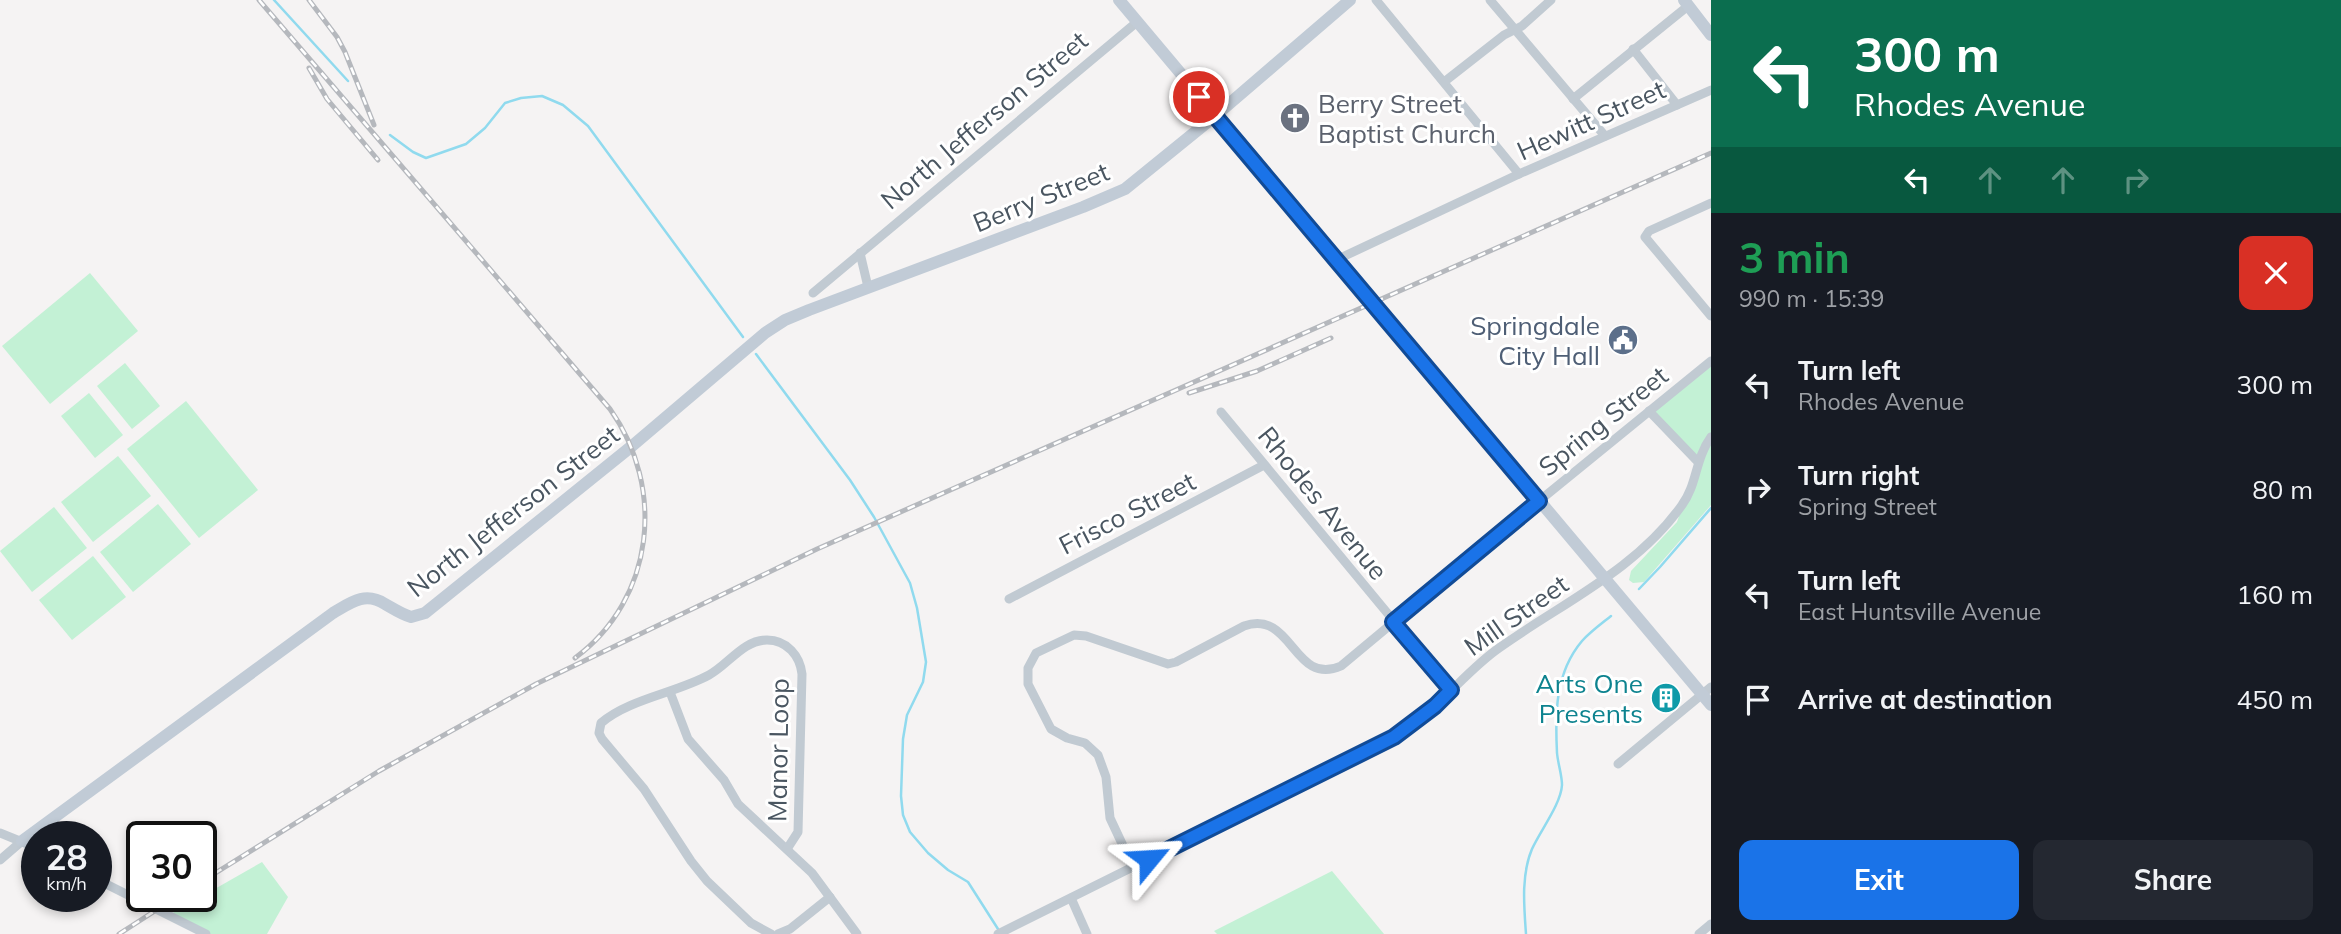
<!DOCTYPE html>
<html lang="en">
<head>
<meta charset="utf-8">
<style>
	:root { --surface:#171b24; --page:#242831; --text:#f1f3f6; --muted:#9ea1a6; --accent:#1a73e8 }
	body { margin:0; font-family:Mulish,sans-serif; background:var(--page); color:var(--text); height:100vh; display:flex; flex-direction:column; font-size:26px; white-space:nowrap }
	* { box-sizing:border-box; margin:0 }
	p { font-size:23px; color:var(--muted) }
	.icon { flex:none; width:38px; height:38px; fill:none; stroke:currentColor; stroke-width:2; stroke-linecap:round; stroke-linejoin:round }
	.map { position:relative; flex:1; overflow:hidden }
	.sheet { display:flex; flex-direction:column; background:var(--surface); width:630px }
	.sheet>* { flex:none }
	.top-card { background:#0b6e4f; color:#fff; overflow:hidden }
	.speed { position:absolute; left:21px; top:821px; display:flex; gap:14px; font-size:35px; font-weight:700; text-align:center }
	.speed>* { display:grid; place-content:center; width:91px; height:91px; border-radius:50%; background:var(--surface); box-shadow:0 4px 10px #0003; line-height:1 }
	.speed small { font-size:18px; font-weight:400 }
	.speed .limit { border:4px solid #111; border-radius:10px; background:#fff; color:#111 }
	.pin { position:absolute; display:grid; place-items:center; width:60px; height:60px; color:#fff; margin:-30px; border:4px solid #fff; border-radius:50%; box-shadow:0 2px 7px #0007 }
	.me { position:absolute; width:77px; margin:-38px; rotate:63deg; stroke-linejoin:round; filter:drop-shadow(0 0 5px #0008) }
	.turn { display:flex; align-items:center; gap:24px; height:147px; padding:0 28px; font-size:32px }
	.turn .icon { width:91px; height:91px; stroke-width:2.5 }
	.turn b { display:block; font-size:49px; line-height:60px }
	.lanes { display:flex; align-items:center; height:66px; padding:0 28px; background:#0003; justify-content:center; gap:35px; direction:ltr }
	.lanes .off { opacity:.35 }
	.round { display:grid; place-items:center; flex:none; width:74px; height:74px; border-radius:14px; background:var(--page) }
	.head { display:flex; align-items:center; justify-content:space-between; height:119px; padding:0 28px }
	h1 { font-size:42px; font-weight:700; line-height:52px; color:#1e9e55 }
	.cta { display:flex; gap:14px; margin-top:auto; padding:14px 28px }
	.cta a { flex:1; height:80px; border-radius:14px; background:var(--accent); color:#fff; font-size:28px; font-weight:700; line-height:80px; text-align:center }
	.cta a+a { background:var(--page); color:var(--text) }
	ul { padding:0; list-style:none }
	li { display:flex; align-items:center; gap:21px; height:105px; padding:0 28px }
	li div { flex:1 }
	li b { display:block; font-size:26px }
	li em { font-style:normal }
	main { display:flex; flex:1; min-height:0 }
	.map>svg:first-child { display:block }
	.green { fill:#c3f1d5 }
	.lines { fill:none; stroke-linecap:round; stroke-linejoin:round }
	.stream { stroke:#90daee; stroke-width:2.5 }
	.street { stroke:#c1cad2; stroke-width:9 }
	.secondary { stroke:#c1cbd6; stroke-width:12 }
	.rail-casing { stroke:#b5b8bd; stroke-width:5 }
	.rail { stroke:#fff; stroke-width:2.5; stroke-dasharray:8; stroke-linecap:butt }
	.route-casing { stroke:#114b97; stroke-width:18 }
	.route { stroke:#1a73e8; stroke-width:12 }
	.labels { text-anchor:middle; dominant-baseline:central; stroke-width:6; stroke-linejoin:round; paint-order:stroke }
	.worship-label { font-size:26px; fill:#5b616d; stroke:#fff; text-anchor:start }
	.street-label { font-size:26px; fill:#4a5661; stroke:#fff }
	.service-label { font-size:26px; fill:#4e5e75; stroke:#fff; text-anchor:end }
	.culture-label { font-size:26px; fill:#0d838f; stroke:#fff; text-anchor:end }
</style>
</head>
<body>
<main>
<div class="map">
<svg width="1711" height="934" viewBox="0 0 1711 934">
	<rect width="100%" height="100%" fill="#f5f3f3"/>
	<g class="green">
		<polygon points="90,273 138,331 50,404 2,346"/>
		<polygon points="1711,361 1711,505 1644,582 1633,583 1629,580 1631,571 1677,522 1698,462 1649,411"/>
		<polygon points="125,363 160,406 132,429 97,386"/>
		<polygon points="89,393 123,435 95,458 61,416"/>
		<polygon points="186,401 258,490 199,538 127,449"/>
		<polygon points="118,456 151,496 93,542 61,502"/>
		<polygon points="158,504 191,544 133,592 100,552"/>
		<polygon points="54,507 87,548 32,592 0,551"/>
		<polygon points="93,556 126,597 72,640 39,600"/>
		<polygon points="262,862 288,897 267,934 206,934 169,915"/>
		<polygon points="1332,871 1384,934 1217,934 1214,931"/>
	</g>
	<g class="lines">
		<g class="stream">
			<polyline points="274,0 348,81"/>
			<polyline points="390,135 413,152 426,158 466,144 485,128 505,103 521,98 542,96 563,105 588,126 743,337"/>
			<polyline points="756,354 850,480 874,517 910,583 917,608 926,662 923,682 907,715 903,739 901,796 903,815 910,832 928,853 948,870 968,882 998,929"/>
			<polyline points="1639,589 1660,567 1711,508"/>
			<path d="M1526,934c-2,-28 -5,-59 6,-85 8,-18 29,-45 30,-64 0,-10 -4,-21 -5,-32 -2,-40 -2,-80 25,-112 8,-9 19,-17 29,-25"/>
		</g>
		<g class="street">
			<polyline points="1376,0 1519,174"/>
			<polyline points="1490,0 1605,136"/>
			<polyline points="1633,49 1677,105"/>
			<polyline points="1444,82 1504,35 1522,26 1551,0"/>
			<polyline points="1573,99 1688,6"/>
			<polyline points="1711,203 1649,231 1645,237 1711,316"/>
			<polyline points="860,253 868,287"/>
			<polyline points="1336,260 1519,174 1711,90"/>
			<polyline points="813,293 1137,22"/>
			<polyline points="1649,411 1698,462"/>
			<polyline points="1221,412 1451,690"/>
			<polyline points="1009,599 1264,465"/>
			<polyline points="670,692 688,739 724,780 738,804 812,873 857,934"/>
			<polyline points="1618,764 1711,687"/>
			<polyline points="0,833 37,848"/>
			<polyline points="0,860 22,841"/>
			<path d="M1133,867l-23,-49 -4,-41 -8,-22 -13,-12 -18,-5 -16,-9 -23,-45v-16l8,-15 38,-18 12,1 82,28 8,-2 68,-36c49,-17 49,61 97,40l198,-165 172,-140"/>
			<polyline points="96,879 206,934"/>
			<polyline points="1071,898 1087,934"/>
			<path d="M771,934l-20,-11 -44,-42 -16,-20 -47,-72 -42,-50 -3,-6 2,-10c28,-24 75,-30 108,-48 19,-10 34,-35 58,-35 20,0 33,16 35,34l-4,158 -11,17"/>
			<polyline points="778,934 790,929 830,897"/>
			<path d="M998,934l396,-197c14,-11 29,-20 42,-32 21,-19 40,-41 63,-57 63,-45 137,-78 183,-143 15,-20 13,-46 29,-68"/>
			<polyline points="1699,934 1711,924"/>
		</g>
		<g class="secondary">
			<polyline points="1119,0 1711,705"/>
			<polyline points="1684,0 1711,35"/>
			<path d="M22,841l311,-228c17,-10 32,-22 52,-9 9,5 16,10 26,13l14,-4 207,-167 133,-113 20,-13 24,-10 274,-103 42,-18 90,-73 135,-116"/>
		</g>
		<g class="rail-casing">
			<g id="rail">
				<path d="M259,0l351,409c56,79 45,190 -35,249"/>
				<polyline points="309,0 337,37 345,52 374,125"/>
				<polyline points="309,68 327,99 378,160"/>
				<polyline points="1189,393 1257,371 1331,338"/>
				<polyline points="201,882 379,771 536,684 817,549 1711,153"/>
				<polyline points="119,934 178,896"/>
			</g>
		</g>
		<use href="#rail" class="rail"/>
	</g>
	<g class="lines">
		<g class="route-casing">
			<polyline id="route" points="1149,859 1394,737 1435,706 1451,690 1393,622 1539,501 1199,97"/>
		</g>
		<use href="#route" class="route"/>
	</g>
	<defs>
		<g id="church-disc" transform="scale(1.575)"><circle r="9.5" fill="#6b7280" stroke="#fff"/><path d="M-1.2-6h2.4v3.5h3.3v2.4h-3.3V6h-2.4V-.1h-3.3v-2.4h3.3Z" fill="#fff"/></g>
		<g id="civic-disc" transform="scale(1.575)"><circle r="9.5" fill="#5c6f8a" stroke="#fff"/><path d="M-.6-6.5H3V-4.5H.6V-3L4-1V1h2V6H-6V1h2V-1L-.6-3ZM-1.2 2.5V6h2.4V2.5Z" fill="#fff"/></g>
		<g id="building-disc" transform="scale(1.575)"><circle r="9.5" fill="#0f9aa8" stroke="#fff"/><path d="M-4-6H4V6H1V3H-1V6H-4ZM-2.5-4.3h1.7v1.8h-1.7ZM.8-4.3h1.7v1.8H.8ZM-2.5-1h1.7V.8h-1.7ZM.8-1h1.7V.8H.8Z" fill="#fff"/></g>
	</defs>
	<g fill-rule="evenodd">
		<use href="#church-disc" x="1295" y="118"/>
		<use href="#civic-disc" x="1623" y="340"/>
		<use href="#building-disc" x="1666" y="698"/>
	</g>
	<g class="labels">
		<g class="worship-label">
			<text x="1318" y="103">Berry Street<tspan x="1318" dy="30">Baptist Church</tspan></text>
		</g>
		<g class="street-label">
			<text transform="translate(984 120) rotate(-40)">North Jefferson Street</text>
			<text transform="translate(1591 120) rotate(-24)">Hewitt Street</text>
			<text transform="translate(1041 197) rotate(-22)">Berry Street</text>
			<text transform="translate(1603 421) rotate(-39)">Spring Street</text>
			<text transform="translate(1323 503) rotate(51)">Rhodes Avenue</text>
			<text transform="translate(513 511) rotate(-38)">North Jefferson Street</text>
			<text transform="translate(1127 513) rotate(-27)">Frisco Street</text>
			<text transform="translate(1516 615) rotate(-35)">Mill Street</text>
			<text transform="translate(778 750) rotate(-89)">Manor Loop</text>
		</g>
		<g class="service-label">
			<text x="1600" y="325">Springdale<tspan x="1600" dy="30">City Hall</tspan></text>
		</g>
		<g class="culture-label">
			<text x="1643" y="683">Arts One<tspan x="1643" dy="30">Presents</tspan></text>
		</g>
	</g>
</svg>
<div class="speed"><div>28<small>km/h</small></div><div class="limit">30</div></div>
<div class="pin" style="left:1199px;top:97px;background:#d93025"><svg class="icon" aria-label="arrive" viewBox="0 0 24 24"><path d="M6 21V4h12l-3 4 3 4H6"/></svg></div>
<svg class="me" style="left:1149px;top:859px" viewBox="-20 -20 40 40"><path d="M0-17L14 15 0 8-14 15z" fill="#1a73e8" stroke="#fff" stroke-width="4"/></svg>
</div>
<section class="sheet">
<div class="top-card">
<div class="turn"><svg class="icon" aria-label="left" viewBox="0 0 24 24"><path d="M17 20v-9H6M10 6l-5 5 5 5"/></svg><div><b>300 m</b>Rhodes Avenue</div></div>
<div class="lanes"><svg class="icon" aria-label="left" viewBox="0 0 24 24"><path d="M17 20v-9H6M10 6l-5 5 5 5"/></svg><svg class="icon off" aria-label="ahead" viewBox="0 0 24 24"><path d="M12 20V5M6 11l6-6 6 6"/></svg><svg class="icon off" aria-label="ahead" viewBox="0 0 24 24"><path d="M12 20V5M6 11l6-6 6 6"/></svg><svg class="icon off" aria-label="right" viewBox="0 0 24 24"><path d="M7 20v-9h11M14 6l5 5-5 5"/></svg></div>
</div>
<div class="head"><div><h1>3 min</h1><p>990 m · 15:39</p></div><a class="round" style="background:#d93025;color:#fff"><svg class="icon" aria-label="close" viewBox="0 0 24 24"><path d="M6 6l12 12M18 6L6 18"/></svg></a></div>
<ul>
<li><svg class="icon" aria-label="left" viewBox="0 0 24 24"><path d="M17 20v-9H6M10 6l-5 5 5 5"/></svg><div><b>Turn left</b><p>Rhodes Avenue</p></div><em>300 m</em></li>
<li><svg class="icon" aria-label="right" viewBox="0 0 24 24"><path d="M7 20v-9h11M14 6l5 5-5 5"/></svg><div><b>Turn right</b><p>Spring Street</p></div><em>80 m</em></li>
<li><svg class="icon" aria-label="left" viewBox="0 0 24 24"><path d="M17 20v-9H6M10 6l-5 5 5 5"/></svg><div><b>Turn left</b><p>East Huntsville Avenue</p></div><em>160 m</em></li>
<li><svg class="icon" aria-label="arrive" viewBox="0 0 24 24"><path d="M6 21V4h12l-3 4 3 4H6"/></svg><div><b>Arrive at destination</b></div><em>450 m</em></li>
</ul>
<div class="cta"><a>Exit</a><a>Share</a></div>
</section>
</main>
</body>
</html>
